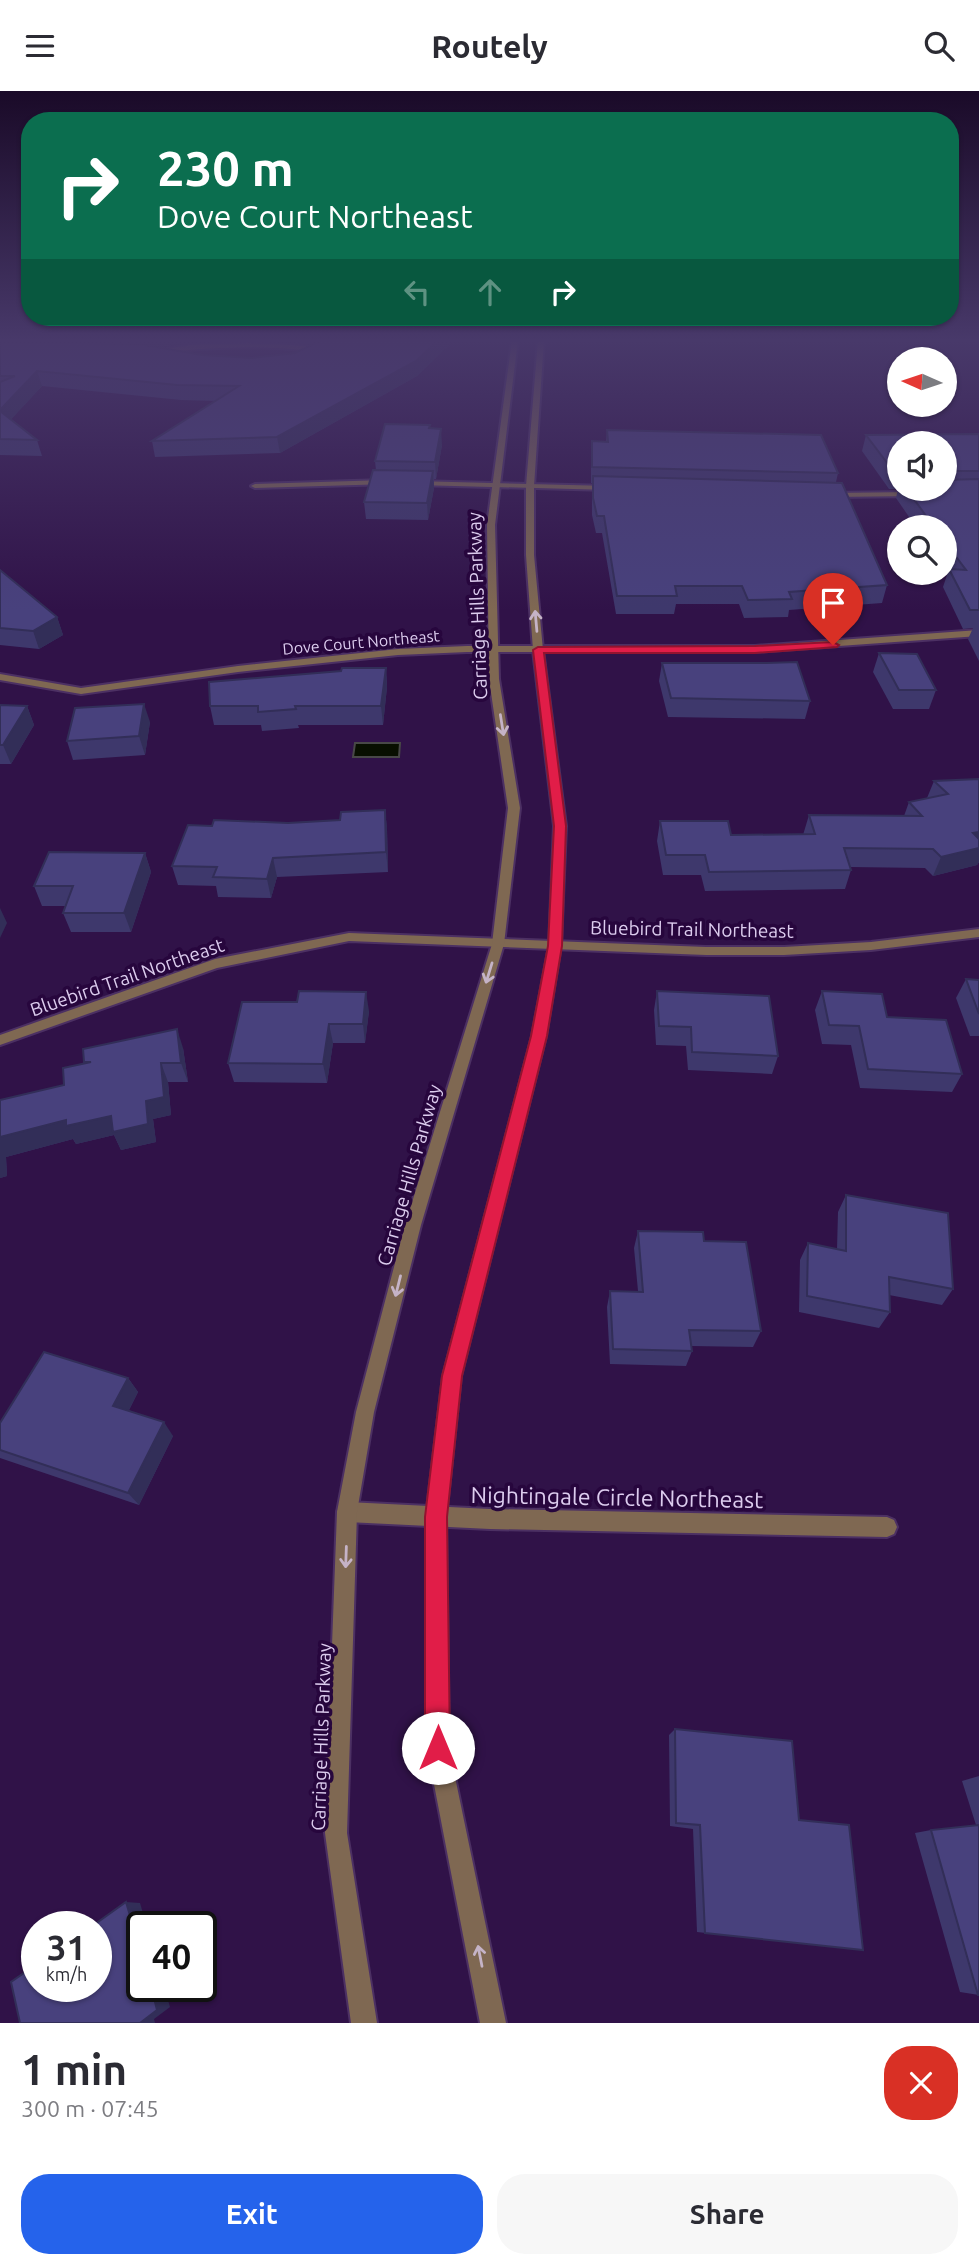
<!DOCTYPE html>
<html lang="en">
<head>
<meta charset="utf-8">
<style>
	:root { --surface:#fff; --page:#f7f7f7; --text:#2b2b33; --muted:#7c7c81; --accent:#2563eb }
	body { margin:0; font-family:Ubuntu,sans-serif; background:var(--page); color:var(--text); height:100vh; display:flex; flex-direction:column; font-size:26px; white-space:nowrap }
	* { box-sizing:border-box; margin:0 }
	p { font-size:23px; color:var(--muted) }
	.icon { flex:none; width:38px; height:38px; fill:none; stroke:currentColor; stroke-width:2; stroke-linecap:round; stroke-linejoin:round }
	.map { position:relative; height:1932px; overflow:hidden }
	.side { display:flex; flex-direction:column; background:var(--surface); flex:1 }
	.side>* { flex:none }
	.banner { position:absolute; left:21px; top:21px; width:938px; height:214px; border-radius:28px; box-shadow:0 2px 5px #0004; background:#0b6e4f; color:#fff; overflow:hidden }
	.needle { width:46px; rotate:273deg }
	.buttons { position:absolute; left:887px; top:256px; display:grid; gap:14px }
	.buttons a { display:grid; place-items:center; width:70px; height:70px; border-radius:50%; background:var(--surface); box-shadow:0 2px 5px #0004; font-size:35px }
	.speed { position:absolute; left:21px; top:1820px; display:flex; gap:14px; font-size:35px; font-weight:700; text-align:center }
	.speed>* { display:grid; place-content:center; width:91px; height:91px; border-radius:50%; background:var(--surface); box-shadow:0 2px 5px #0004; line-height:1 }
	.speed small { font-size:18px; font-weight:400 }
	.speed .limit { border:4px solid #111; border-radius:10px; background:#fff; color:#111 }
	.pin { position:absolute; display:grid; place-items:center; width:60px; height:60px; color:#fff; margin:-72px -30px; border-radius:50% 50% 50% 0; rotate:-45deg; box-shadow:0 0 7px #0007 }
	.pin .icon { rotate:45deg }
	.me { position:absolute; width:77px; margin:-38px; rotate:0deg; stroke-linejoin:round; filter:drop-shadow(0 0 5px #0008) }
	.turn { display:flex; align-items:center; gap:24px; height:147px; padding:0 21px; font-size:32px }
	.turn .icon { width:91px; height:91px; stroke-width:2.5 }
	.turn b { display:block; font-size:49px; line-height:60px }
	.lanes { display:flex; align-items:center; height:66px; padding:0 21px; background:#0003; justify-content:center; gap:35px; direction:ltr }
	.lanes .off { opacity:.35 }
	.round { display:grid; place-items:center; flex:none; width:74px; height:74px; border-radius:28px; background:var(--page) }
	.summary { display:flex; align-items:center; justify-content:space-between; height:119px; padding:0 21px }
	h1 { font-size:42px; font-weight:700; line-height:52px }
	.primary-button { display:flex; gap:14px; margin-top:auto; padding:14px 21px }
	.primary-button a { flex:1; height:80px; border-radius:28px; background:var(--accent); color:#fff; font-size:28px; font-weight:700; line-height:80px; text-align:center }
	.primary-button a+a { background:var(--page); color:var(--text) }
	header { display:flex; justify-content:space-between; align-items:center; height:91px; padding:0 21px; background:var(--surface); font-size:32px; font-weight:700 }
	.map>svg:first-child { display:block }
	.water { fill:#080f00; stroke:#484847; stroke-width:2 }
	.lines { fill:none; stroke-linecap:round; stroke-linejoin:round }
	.minor-casing { stroke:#4c3063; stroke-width:4 }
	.tertiary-casing { stroke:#4c3063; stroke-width:4 }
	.minor { fill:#7f6852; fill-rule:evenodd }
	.tertiary { fill:#7f6852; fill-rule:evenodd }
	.wall { fill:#3e386c; fill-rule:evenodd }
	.shaded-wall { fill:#322e58 }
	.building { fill:#48417d; stroke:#322e58; stroke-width:2 }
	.oneway { stroke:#c5b3c7 }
	.route { fill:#e11d48; stroke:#92132f; stroke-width:2 }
	.labels { text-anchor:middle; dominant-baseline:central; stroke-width:7; stroke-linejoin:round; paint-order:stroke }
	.far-street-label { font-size:16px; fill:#dcccee; stroke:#27063d }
	.street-label { font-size:19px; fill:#dcccee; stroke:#27063d }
	.near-street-label { font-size:23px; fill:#dcccee; stroke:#27063d }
</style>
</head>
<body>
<header><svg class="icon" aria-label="menu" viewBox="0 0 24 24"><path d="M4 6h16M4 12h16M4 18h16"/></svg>Routely<svg class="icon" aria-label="search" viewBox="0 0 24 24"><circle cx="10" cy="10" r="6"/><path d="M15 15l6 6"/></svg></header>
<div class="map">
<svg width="979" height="1932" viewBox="0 0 979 1932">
	<rect width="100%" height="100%" fill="#301248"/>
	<polygon class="water" points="355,652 400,652 399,666 353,666"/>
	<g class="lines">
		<g class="minor-casing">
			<g id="minor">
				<path d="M248,252l58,3 11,10 -8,5 -3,-2 4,-3 -6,-6c-51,-5 -101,-3 -152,4l-3,-2 42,-7z"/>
				<polygon points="386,389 390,391 389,393 255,397 251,395 255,393"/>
				<polygon points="414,390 610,395 614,397 610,399 417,394 414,394"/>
				<polygon points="915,401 918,401 918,405 830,406 826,404 830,402"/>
				<polygon points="979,539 979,545 755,561 467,561 398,564 238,581 81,603 0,589 0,583 81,597 238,575 398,558 467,555 755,555"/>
				<polygon points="979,838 979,846 871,859 784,864 706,864 349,850 217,877 0,954 0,944 215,868 349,842 706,856 784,856 871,851"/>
				<polygon points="347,1411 490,1418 887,1426 894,1429 897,1436 894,1443 887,1446 490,1438 347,1431 340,1428 337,1421 340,1414"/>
			</g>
		</g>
		<g class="tertiary-casing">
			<g id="tertiary">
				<polygon points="512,249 518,249 495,434 499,588 520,717 504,853 421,1134 374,1321 357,1421 347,1742 377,1932 351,1932 325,1742 337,1421 356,1321 405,1134 492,853 508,717 489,588 487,434"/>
				<polygon points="538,249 544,249 534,395 534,464 543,559 566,735 561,855 546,945 461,1285 446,1426 449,1657 506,1932 480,1932 427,1657 426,1426 443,1285 532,945 549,855 554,735 533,559 526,464 526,395"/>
			</g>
		</g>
		<use href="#minor" class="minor"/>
		<use href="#tertiary" class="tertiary"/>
	</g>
	<g class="wall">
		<polygon points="0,249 212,249 157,256 202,264 252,267 295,262 310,255 308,253 277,249 449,249 450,253 417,285 280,362 155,366 152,350 216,310 181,309 42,295 11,328 37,349 42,365 0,364"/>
		<polygon points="430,334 430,337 442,354 436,388 434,388 434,397 428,429 366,428 364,411 376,379 375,370"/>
		<polygon points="607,339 838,382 836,391 887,494 882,512 789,519 788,526 744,527 739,513 676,513 674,523 616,523 602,442 596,442 592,424 592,392 591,392 591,367 592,350 606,351"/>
		<path d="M979,343v227l-11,-22 5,-11 -10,1 -20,-42 5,-15 -3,-5v-40h-29l-20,-29 2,-9h-9l-27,-38 4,-16zM900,352h45v45h-45z"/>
		<polygon points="0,479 57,526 63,544 39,558 0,554"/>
		<polygon points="879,562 936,599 929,618 893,618 873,581"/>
		<polygon points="662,572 810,610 805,628 668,626 659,590"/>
		<polygon points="386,577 387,596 383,634 298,634 299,637 262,640 261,634 214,634 210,615"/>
		<polygon points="0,614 27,615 34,634 11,673 0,673"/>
		<polygon points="150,631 145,664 73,669 67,650"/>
		<polygon points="979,688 979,771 977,774 933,785 925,777 850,776 851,779 845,798 705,800 701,784 663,784 657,750 660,730 731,744 803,744 809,724 904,725 909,711 927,707 934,690"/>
		<polygon points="385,719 387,738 388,781 277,786 271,807 218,806 216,795 178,794 172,775 212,735 340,729"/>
		<polygon points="145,762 151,781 131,841 71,841 63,822 65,815 42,815 34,795"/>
		<polygon points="966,888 979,889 979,945 970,945 956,907"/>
		<polygon points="657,900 778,965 772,983 688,979 686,955 656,954 654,919"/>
		<polygon points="822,900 962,983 952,1001 860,997 851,954 822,953 815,919"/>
		<polygon points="242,911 369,920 365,952 333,952 327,992 234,991 228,972"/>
		<polygon points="183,957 188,991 168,991 171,1024 153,1028 156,1051 121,1059 114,1044 76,1053 73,1048 6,1066 7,1085 0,1087 0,1009 64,994 85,973 84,971"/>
		<polygon points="846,1104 953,1198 942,1214 889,1204 890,1221 879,1237 799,1221 800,1169 808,1152 837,1158 838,1121"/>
		<polygon points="638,1140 704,1150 761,1240 753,1256 691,1255 692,1260 686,1275 610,1273 607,1216 610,1200 638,1200 634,1157"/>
		<polygon points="128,1287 138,1301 129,1319 173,1345 139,1414 0,1367 0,1332"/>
		<polygon points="675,1638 799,1729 863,1859 697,1841 693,1738 670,1735 669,1644"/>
		<polygon points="979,1685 979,1904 960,1901 915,1742 931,1739 976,1734 962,1690"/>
	</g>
	<g class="shaded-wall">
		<polygon points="140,249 208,249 142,258"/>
		<polygon points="438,249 449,249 450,253 417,285 280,362 277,346"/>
		<polygon points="37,280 42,295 5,335 0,319"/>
		<polygon points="441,338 442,354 436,388 435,371"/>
		<polygon points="433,380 434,397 428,429 427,412"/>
		<polygon points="57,526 63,544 39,558 33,540"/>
		<polygon points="386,577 387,596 383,634 381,615"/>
		<polygon points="144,613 150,631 145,664 139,645"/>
		<polygon points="27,615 34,634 11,673 3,654"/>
		<polygon points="385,719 387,738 388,781 386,761"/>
		<polygon points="979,741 979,771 977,774 933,785 941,766 973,742"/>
		<polygon points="145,762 151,781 131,841 124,822"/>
		<polygon points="273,767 277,786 271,807 267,788"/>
		<polygon points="0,817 7,832 0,847"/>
		<polygon points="366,901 369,920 365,952 363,933"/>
		<polygon points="329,933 333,952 327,992 323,973"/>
		<polygon points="177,938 183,957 188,991 181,972"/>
		<polygon points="161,972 168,991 171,1024 153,1028 156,1051 121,1059 114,1044 76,1053 73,1048 6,1066 7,1085 0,1087 0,1046 146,1010"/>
		<polygon points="128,1287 138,1301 124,1329 113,1315"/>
		<polygon points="164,1331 173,1345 139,1414 128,1402"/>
		<polygon points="126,1811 140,1812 147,1836 142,1836 142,1865"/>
		<polygon points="151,1895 164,1895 170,1916 154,1928 155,1932 140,1932"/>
	</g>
	<g class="building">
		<polygon points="316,249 438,249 416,270 277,346 152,350 239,295 177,294 37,280 0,319 0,291 15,285 0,285 0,251 139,253 202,264 252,267 295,262 318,251"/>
		<polygon points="0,320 37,349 0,348"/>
		<polygon points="385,333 430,334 429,337 441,338 435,371 375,370"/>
		<polygon points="607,339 821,344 838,382 592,376 592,350 608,351"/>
		<polygon points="979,343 979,380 945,380 945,352 900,352 900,381 894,381 866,344"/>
		<polygon points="373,379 433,380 427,412 364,411"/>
		<polygon points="593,385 842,392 887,494 789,501 792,508 748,509 742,495 675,495 677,505 617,505 604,425 597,425 593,407"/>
		<polygon points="979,388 979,519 970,519 949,478 966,479 945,451 945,436 934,436 906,397 945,397 945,389"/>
		<polygon points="0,479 57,526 33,540 0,537"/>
		<polygon points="879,562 917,563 936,599 899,599"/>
		<polygon points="797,571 810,610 671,607 662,572 766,572"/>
		<polygon points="342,577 386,577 381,615 295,615 296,618 258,621 258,615 210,615 209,591 341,580"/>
		<polygon points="144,613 139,645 67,650 75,617"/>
		<polygon points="0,614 27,615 3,654 0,654"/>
		<polygon points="979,688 979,741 973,742 979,748 979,757 941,766 933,758 844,757 851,779 709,781 705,764 666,764 660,730 728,730 731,744 815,743 809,724 922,725 909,711 948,703 934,690"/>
		<polygon points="385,719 386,761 273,767 267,788 213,786 217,776 172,775 188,734 212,735 214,729 288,732 340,729 341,721"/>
		<polygon points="49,761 145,762 124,822 63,822 73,795 34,795"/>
		<polygon points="966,888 979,889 979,923"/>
		<polygon points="299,900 366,901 363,933 329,933 323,973 228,972 242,911 297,911"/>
		<polygon points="657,900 769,905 778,965 692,961 691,936 659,935"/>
		<polygon points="822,900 882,903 887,926 946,929 962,983 868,978 859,935 829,934"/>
		<polygon points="177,938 181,972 161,972 164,1006 146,1010 148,1033 113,1041 111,1025 66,1035 66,1029 0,1046 0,1009 64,994 63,977 91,971 84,971 83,958"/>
		<polygon points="846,1104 948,1122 953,1198 889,1186 890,1221 807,1205 808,1152 846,1160"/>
		<polygon points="638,1140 703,1141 704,1150 746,1151 761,1240 689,1239 692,1260 613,1258 610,1200 643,1201"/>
		<polygon points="44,1261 128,1287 113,1315 164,1331 128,1402 0,1359 0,1332"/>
		<polygon points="675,1638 792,1650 799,1729 849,1734 863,1859 705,1842 700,1734 676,1732"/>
		<polygon points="979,1734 979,1904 978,1904 931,1739"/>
		<polygon points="126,1811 142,1865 142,1895 151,1895 157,1919 140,1932 20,1932 11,1891 37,1873 37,1895 96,1895 96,1836 91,1836"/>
	</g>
	<defs><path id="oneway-shaft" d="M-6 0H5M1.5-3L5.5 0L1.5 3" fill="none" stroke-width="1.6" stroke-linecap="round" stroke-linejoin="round" transform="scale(1.75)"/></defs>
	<g class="oneway">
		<use href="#oneway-shaft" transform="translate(536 530) rotate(-95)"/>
		<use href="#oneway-shaft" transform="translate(502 634) rotate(81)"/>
		<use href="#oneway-shaft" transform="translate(489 882) rotate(107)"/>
		<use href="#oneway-shaft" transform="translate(398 1195) rotate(104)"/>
		<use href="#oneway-shaft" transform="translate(346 1466) rotate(92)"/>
		<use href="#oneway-shaft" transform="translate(480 1865) rotate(-101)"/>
	</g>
	<linearGradient id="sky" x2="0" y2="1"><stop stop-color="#1a0a28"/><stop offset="0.48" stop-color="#48396a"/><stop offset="1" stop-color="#48396a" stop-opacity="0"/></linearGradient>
	<rect width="979" height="520" fill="url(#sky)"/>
	<polygon class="route" points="833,551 839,554 837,556 755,562 544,562 566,735 562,855 547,945 462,1285 447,1426 450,1657 447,1666 438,1670 429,1666 425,1657 425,1426 442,1285 531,945 548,855 554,735 533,559 538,556 755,555"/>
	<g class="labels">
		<g class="far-street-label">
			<text transform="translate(361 551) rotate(-5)">Dove Court Northeast</text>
		</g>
		<g class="street-label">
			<text transform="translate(477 515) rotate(-92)">Carriage Hills Parkway</text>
			<text transform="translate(692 838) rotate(1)">Bluebird Trail Northeast</text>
			<text transform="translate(127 886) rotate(-19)">Bluebird Trail Northeast</text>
			<text transform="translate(409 1084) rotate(-74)">Carriage Hills Parkway</text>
			<text transform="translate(321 1646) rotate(-88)">Carriage Hills Parkway</text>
		</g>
		<g class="near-street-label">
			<text transform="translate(617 1406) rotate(1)">Nightingale Circle Northeast</text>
		</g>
	</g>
</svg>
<div class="buttons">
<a><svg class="needle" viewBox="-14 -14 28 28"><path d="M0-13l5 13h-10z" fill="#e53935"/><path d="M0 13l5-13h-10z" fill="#7c7c81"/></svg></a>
<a><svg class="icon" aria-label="sound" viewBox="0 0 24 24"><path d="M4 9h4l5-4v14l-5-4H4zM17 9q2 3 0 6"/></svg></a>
<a><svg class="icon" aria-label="search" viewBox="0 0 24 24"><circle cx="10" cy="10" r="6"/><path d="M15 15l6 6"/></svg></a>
</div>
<div class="speed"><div>31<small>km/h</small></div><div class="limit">40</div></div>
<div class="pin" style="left:833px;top:554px;background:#d93025"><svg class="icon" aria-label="arrive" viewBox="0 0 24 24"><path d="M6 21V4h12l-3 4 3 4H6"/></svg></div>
<svg class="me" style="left:438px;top:1657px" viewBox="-20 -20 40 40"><circle r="19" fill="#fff"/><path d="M0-13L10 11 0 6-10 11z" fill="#e11d48"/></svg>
<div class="banner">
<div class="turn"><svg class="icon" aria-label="right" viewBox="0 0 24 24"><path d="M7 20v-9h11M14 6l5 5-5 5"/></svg><div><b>230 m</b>Dove Court Northeast</div></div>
<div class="lanes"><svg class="icon off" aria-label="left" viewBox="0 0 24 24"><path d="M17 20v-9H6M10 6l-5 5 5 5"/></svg><svg class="icon off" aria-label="ahead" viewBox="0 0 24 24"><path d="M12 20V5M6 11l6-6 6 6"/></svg><svg class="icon" aria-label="right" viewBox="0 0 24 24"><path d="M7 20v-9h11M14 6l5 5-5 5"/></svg></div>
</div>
</div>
<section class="side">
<div class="summary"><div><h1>1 min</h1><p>300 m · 07:45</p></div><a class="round" style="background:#d93025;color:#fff"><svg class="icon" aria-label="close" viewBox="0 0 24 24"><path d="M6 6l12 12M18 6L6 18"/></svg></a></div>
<div class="primary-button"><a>Exit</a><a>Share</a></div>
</section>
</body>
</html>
